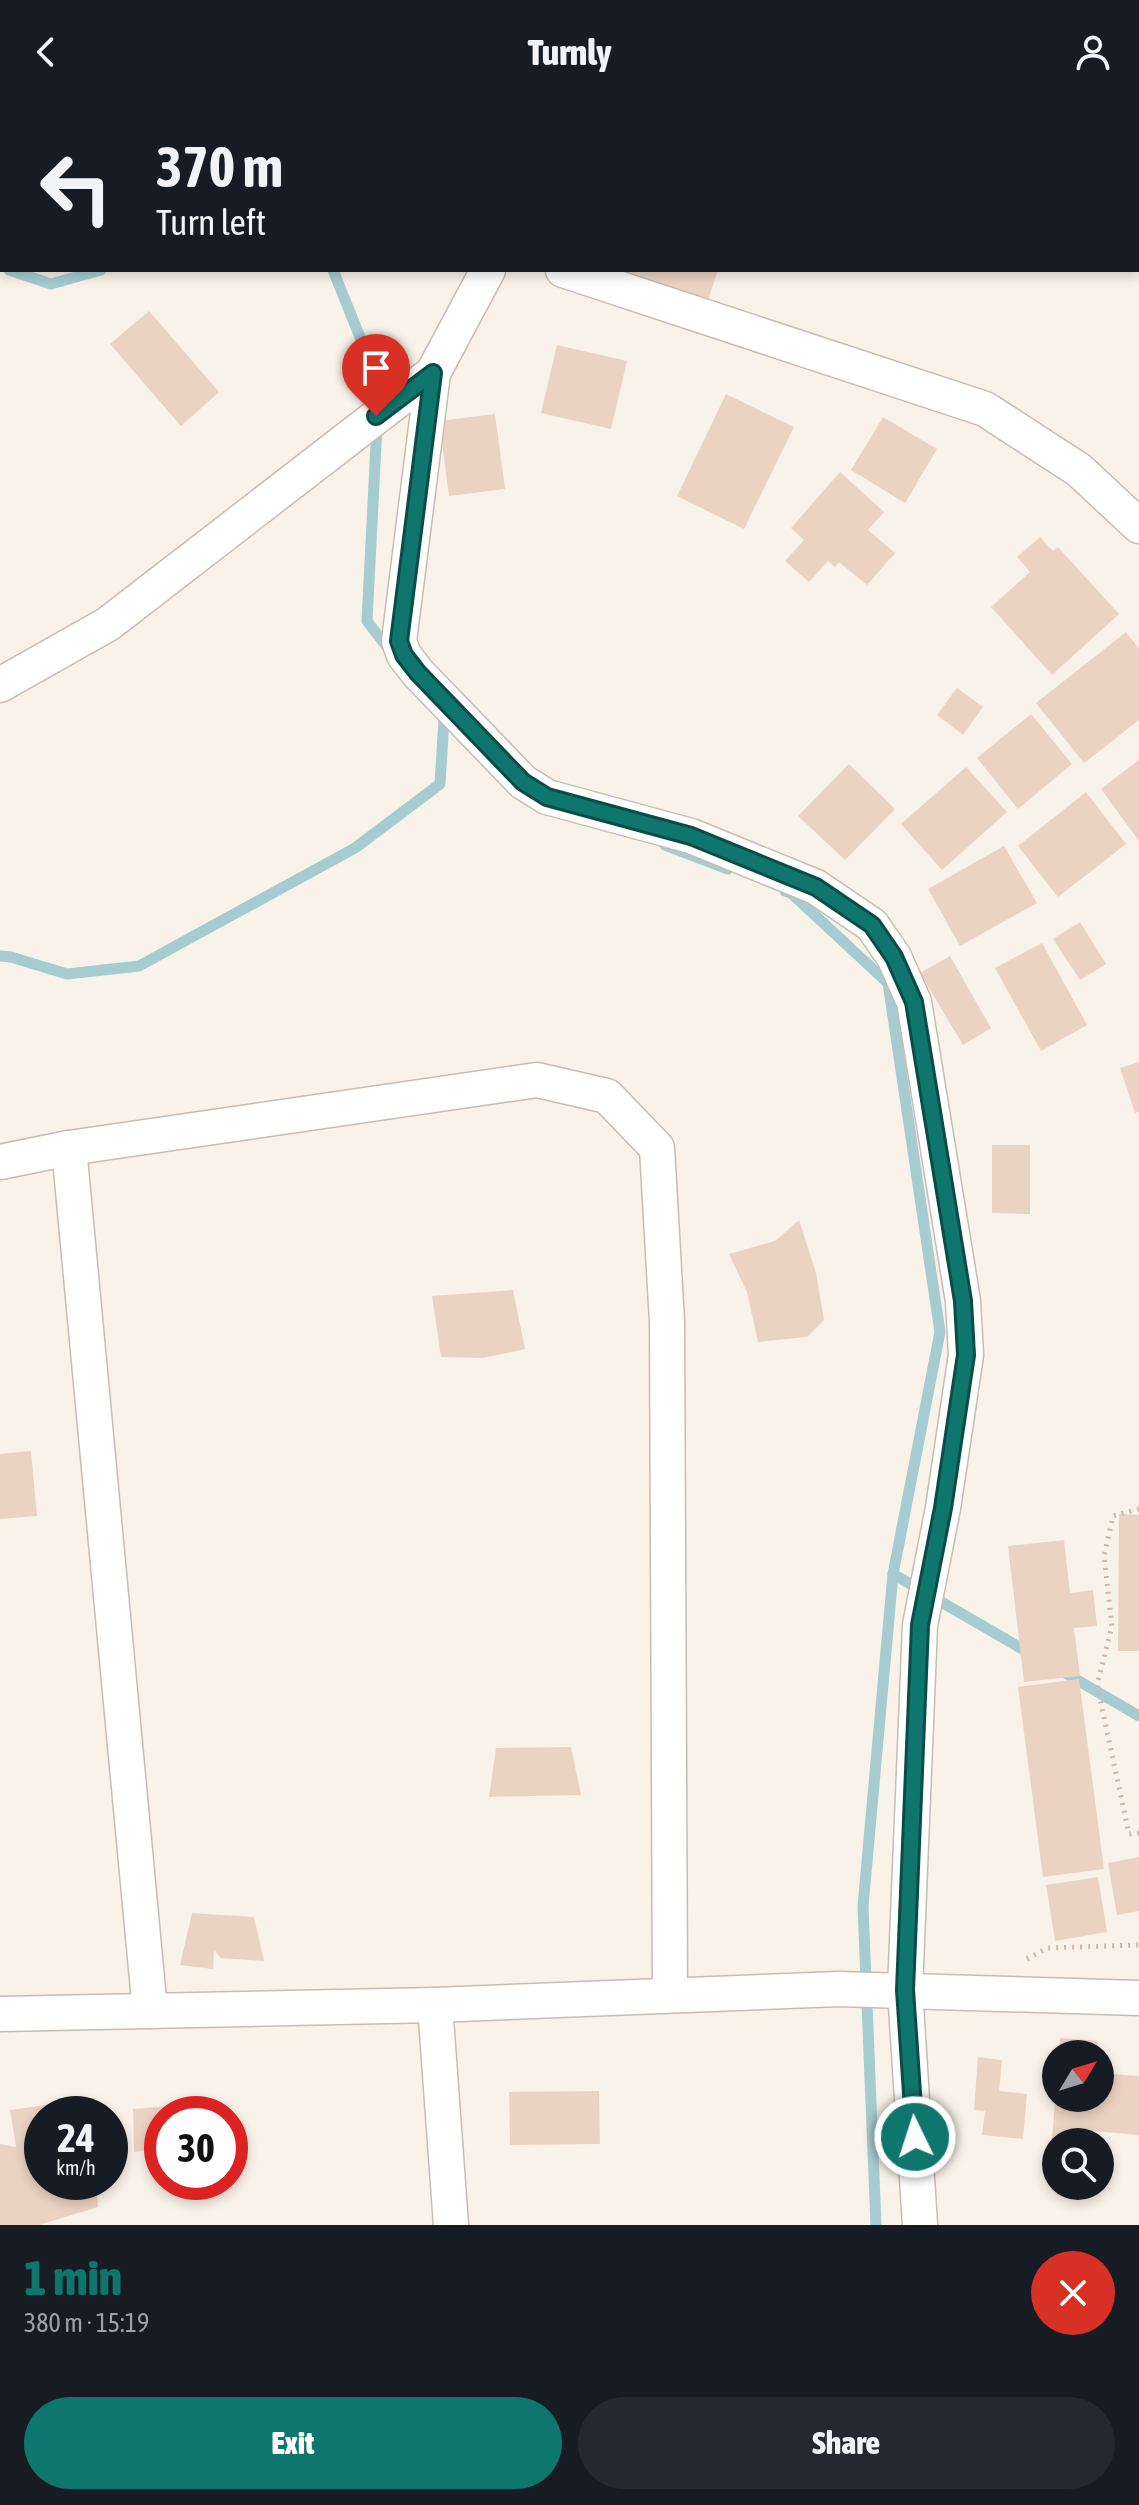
<!DOCTYPE html>
<html lang="en">
<head>
<meta charset="utf-8">
<style>
	:root { --surface:#171b24; --page:#242831; --text:#f1f3f6; --muted:#9ea1a6; --accent:#0f766e }
	body { margin:0; font-family:"Asap Condensed",sans-serif; background:var(--page); color:var(--text); height:100vh; display:flex; flex-direction:column; font-size:30px; white-space:nowrap }
	* { box-sizing:border-box; margin:0 }
	p { font-size:26px; color:var(--muted) }
	.icon { flex:none; width:44px; height:44px; fill:none; stroke:currentColor; stroke-width:2; stroke-linecap:round; stroke-linejoin:round }
	.map { position:relative; height:2121px; overflow:hidden }
	.sheet { display:flex; flex-direction:column; background:var(--surface); flex:1 }
	.sheet>* { flex:none }
	.banner { position:absolute; left:0px; top:0px; width:1140px; height:168px; box-shadow:0 4px 12px #0003; background:#171b24; color:var(--text); overflow:hidden }
	.needle { width:52px; rotate:52deg }
	.buttons { position:absolute; left:1042px; top:1936px; display:grid; gap:16px }
	.buttons a { display:grid; place-items:center; width:72px; height:72px; border-radius:50%; background:var(--surface); box-shadow:0 4px 12px #0003; font-size:40px }
	.speed { position:absolute; left:24px; top:1992px; display:flex; gap:16px; font-size:40px; font-weight:700; text-align:center }
	.speed>* { display:grid; place-content:center; width:104px; height:104px; border-radius:50%; background:var(--surface); box-shadow:0 4px 12px #0003; line-height:1 }
	.speed small { font-size:20px; font-weight:400 }
	.speed .limit { border:12px solid #d22; background:#fff; color:#111 }
	.pin { position:absolute; display:grid; place-items:center; width:68px; height:68px; color:#fff; margin:-82px -34px; border-radius:50% 50% 50% 0; rotate:-45deg; box-shadow:0 0 8px #0007 }
	.pin .icon { rotate:45deg }
	.me { position:absolute; width:88px; margin:-44px; rotate:356deg; stroke-linejoin:round; filter:drop-shadow(0 0 6px #0008) }
	.turn { display:flex; align-items:center; gap:28px; height:168px; padding:0 24px; font-size:36px }
	.turn .icon { width:104px; height:104px; stroke-width:2.5 }
	.turn b { display:block; font-size:56px; line-height:68px }
	.round { display:grid; place-items:center; flex:none; width:84px; height:84px; border-radius:42px; background:var(--page) }
	.headline { display:flex; align-items:center; justify-content:space-between; height:136px; padding:0 24px }
	h1 { font-size:48px; font-weight:800; line-height:60px; color:var(--accent) }
	.button { display:flex; gap:16px; margin-top:auto; padding:16px 24px }
	.button a { flex:1; height:92px; border-radius:48px; background:var(--accent); color:#fff; font-size:32px; font-weight:800; line-height:92px; text-align:center }
	.button a+a { background:var(--page); color:var(--text) }
	header { display:flex; justify-content:space-between; align-items:center; height:104px; padding:0 24px; background:var(--surface); font-size:36px; font-weight:800 }
	.map>svg:first-child { display:block }
	.lines { fill:none; stroke-linecap:round; stroke-linejoin:round }
	.stream { stroke:#a6cbd1; stroke-width:11 }
	.building { fill:#ebd3c3 }
	.street-casing { stroke:#cabbaf; stroke-width:37 }
	.path { stroke:#d0b6a6; stroke-width:5; stroke-dasharray:2 6; stroke-linecap:butt }
	.street { stroke:#fff; stroke-width:34 }
	.route-casing { stroke:#0a4d48; stroke-width:20 }
	.route { stroke:#0f766e; stroke-width:14 }
</style>
</head>
<body>
<header><svg class="icon" aria-label="back" viewBox="0 0 24 24"><path d="M15 5l-7 7 7 7"/></svg>Turnly<svg class="icon" aria-label="person" viewBox="0 0 24 24"><circle cx="12" cy="8" r="4"/><path d="M4 21q1-7 8-7t8 7"/></svg></header>
<div class="map">
<svg width="1139" height="2121" viewBox="0 0 1139 2121">
	<rect width="100%" height="100%" fill="#f9f2e8"/>
	<g class="lines">
		<g class="stream">
			<polyline points="9,166 51,180 101,166"/>
			<polyline points="333,166 380,283 378,304"/>
			<polyline points="377,321 367,517 391,548"/>
			<polyline points="665,741 728,765"/>
			<polyline points="785,787 791,789 888,879 940,1228 893,1470 863,1802 876,2121"/>
			<polyline points="0,852 11,853 67,870 139,862 355,744 440,680 444,615"/>
			<polyline points="893,1470 1031,1550"/>
			<polyline points="1060,1566 1139,1612"/>
		</g>
	</g>
	<g class="building">
		<polygon points="623,166 718,166 708,196 622,169"/>
		<polygon points="149,207 219,288 181,322 110,240"/>
		<polygon points="557,241 627,257 611,325 541,309"/>
		<polygon points="726,290 794,323 744,425 677,392"/>
		<polygon points="495,310 505,385 449,392 439,317"/>
		<polygon points="883,313 937,345 905,399 851,366"/>
		<polygon points="840,368 884,408 868,426 895,449 867,481 839,458 835,463 828,457 809,478 785,457 804,436 791,424"/>
		<polygon points="1040,433 1053,447 1058,443 1119,510 1052,571 991,503 1030,468 1017,453"/>
		<polygon points="1126,528 1139,545 1139,616 1084,659 1036,599"/>
		<polygon points="957,584 983,603 963,631 937,611"/>
		<polygon points="1031,610 1072,660 1018,705 977,654"/>
		<polygon points="1139,656 1139,737 1101,685"/>
		<polygon points="849,660 895,705 845,756 798,712"/>
		<polygon points="966,663 1007,708 942,766 901,720"/>
		<polygon points="1086,688 1126,740 1058,793 1018,742"/>
		<polygon points="1004,742 1037,799 960,842 928,785"/>
		<polygon points="1080,818 1106,860 1080,876 1053,835"/>
		<polygon points="1042,839 1087,921 1041,947 995,864"/>
		<polygon points="950,852 991,924 963,941 920,869"/>
		<polygon points="1139,958 1139,1008 1135,1009 1120,964"/>
		<polygon points="992,1041 1030,1041 1030,1110 992,1109"/>
		<polygon points="799,1116 816,1169 824,1216 807,1233 758,1238 747,1188 729,1150 775,1137"/>
		<polygon points="513,1186 525,1245 483,1254 441,1253 432,1192"/>
		<polygon points="31,1347 37,1412 0,1415 0,1350"/>
		<polygon points="1119,1410 1139,1411 1139,1547 1118,1547"/>
		<polygon points="1064,1436 1070,1489 1093,1486 1097,1522 1074,1524 1080,1572 1024,1578 1008,1442"/>
		<polygon points="1079,1575 1104,1765 1043,1773 1018,1583"/>
		<polygon points="571,1643 581,1691 489,1693 496,1644"/>
		<polygon points="1139,1753 1139,1807 1117,1811 1108,1759"/>
		<polygon points="1098,1773 1107,1828 1055,1837 1046,1781"/>
		<polygon points="192,1809 254,1813 264,1857 221,1854 214,1846 213,1865 180,1861"/>
		<polygon points="1060,1934 1098,1937 1097,1950 1058,1950"/>
		<polygon points="978,1953 1002,1956 999,1987 1027,1990 1023,2035 982,2031 985,2007 974,2006"/>
		<polygon points="1100,1969 1139,1972 1139,2031 1092,2027 1091,2038 1056,2038 1056,2081 1049,2081 1055,1994 1100,1994"/>
		<polygon points="599,1987 600,2040 510,2041 509,1988"/>
		<polygon points="89,1995 90,2010 42,2010 42,2078 96,2078 98,2103 39,2121 0,2121 0,2040 16,2043 10,2006"/>
		<polygon points="196,2000 197,2010 162,2010 162,2044 134,2048 133,2005"/>
	</g>
	<g class="lines">
		<g class="street-casing">
			<g id="street">
				<polyline points="303,0 304,2"/>
				<polyline points="563,166 985,305 1079,366 1139,422"/>
				<polyline points="433,269 399,537 404,551 418,569 523,678 547,693 691,732 816,783 872,821 894,853 914,898 963,1197 966,1251 943,1404 920,1521 905,1886 920,2121"/>
				<polyline points="0,581 108,520 433,269 488,166"/>
				<polyline points="69,1044 150,1907"/>
				<polyline points="0,1058 69,1044 537,976 607,992 657,1044 667,1218 670,1890"/>
				<polyline points="435,1901 451,2121"/>
				<polyline points="0,1910 435,1901 838,1885 1139,1894"/>
			</g>
		</g>
		<g class="path">
			<polyline points="1139,1405 1113,1412 1104,1452 1112,1522 1097,1581 1129,1730 1139,1729"/>
			<polyline points="1027,1855 1047,1844 1139,1841"/>
		</g>
		<use href="#street" class="street"/>
	</g>
	<g class="lines">
		<g class="route-casing">
			<polyline id="route" points="376,312 433,269 399,537 404,551 418,569 523,678 547,693 691,732 816,783 872,821 894,853 914,898 963,1197 966,1251 943,1404 920,1521 905,1886 915,2033"/>
		</g>
		<use href="#route" class="route"/>
	</g>
</svg>
<div class="buttons">
<a><svg class="needle" viewBox="-14 -14 28 28"><path d="M0-13l5 13h-10z" fill="#e53935"/><path d="M0 13l5-13h-10z" fill="#9ea1a6"/></svg></a>
<a><svg class="icon" aria-label="search" viewBox="0 0 24 24"><circle cx="10" cy="10" r="6"/><path d="M15 15l6 6"/></svg></a>
</div>
<div class="speed"><div>24<small>km/h</small></div><div class="limit">30</div></div>
<div class="pin" style="left:376px;top:312px;background:#d93025"><svg class="icon" aria-label="arrive" viewBox="0 0 24 24"><path d="M6 21V4h12l-3 4 3 4H6"/></svg></div>
<svg class="me" style="left:915px;top:2033px" viewBox="-20 -20 40 40"><circle r="17" fill="#0f766e" stroke="#fff" stroke-width="3"/><path d="M0-11L8 9 0 5-8 9z" fill="#fff"/></svg>
<div class="banner">
<div class="turn"><svg class="icon" aria-label="left" viewBox="0 0 24 24"><path d="M17 20v-9H6M10 6l-5 5 5 5"/></svg><div><b>370 m</b>Turn left</div></div>
</div>
</div>
<section class="sheet">
<div class="headline"><div><h1>1 min</h1><p>380 m · 15:19</p></div><a class="round" style="background:#d93025;color:#fff"><svg class="icon" aria-label="close" viewBox="0 0 24 24"><path d="M6 6l12 12M18 6L6 18"/></svg></a></div>
<div class="button"><a>Exit</a><a>Share</a></div>
</section>
</body>
</html>
